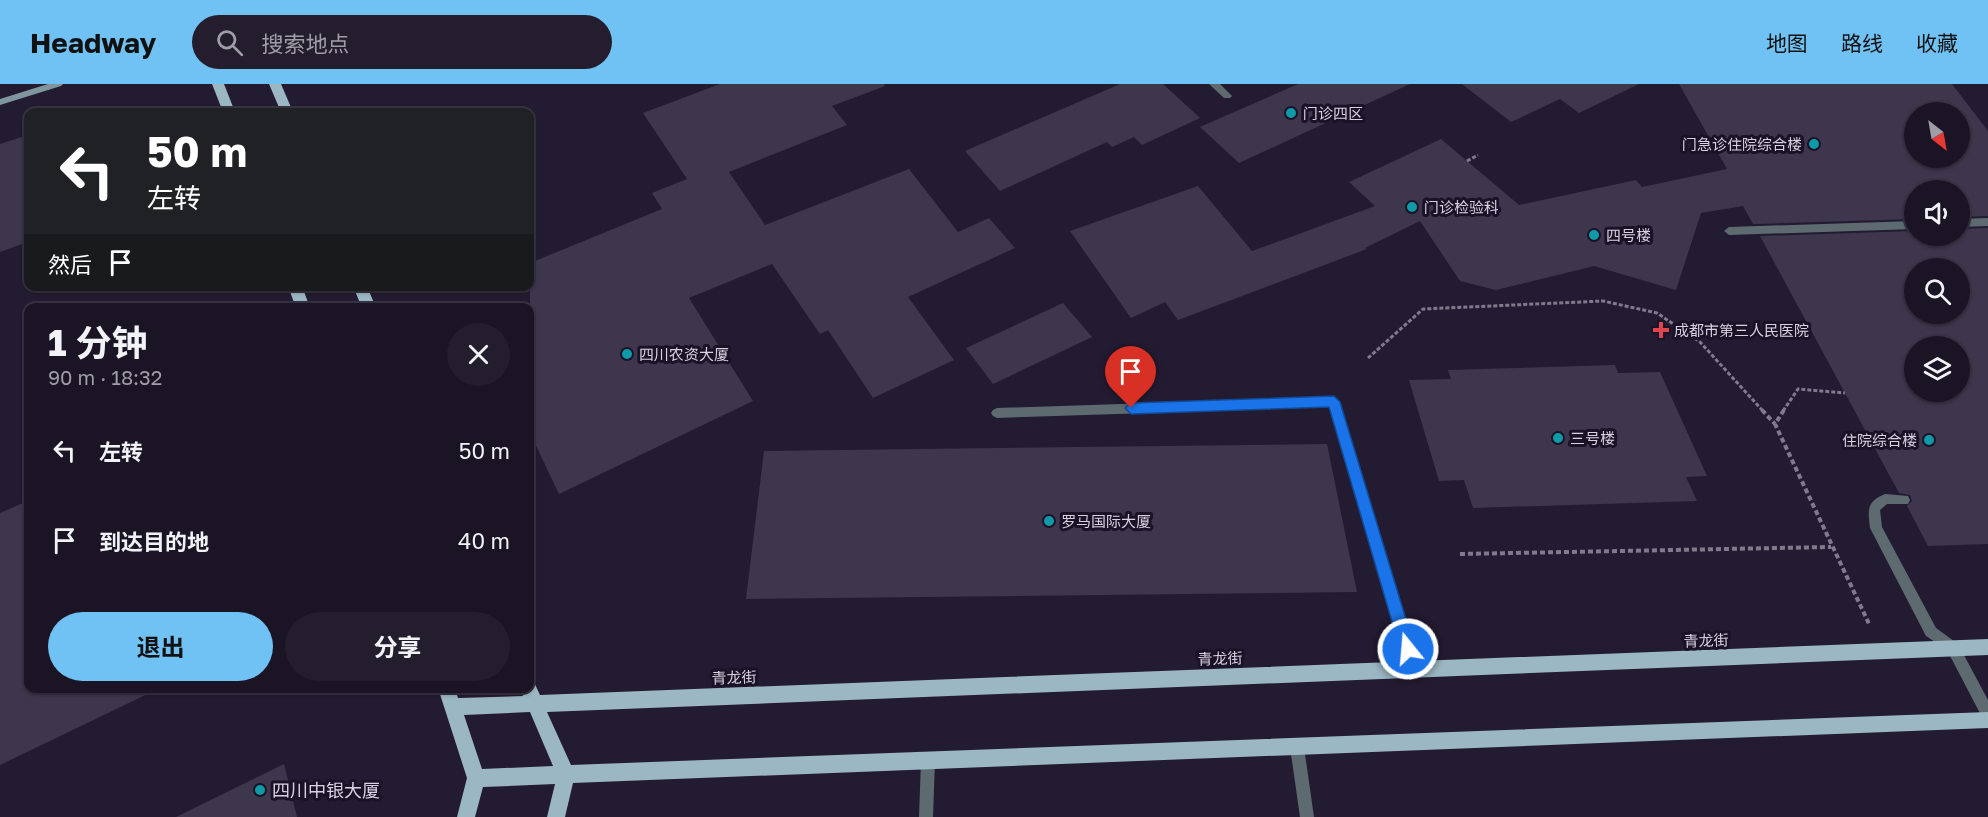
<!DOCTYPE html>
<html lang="zh">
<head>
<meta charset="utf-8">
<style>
	:root { --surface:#1a1425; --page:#231d2d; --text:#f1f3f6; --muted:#9f9ea7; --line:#383342; --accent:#70c2f4 }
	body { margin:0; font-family:"Golos Text","Noto Sans SC",sans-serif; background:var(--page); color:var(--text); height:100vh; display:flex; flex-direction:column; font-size:22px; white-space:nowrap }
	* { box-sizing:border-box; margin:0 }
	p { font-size:20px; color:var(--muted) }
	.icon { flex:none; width:33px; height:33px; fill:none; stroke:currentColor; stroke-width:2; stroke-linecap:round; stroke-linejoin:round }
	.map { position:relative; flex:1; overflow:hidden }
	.sheet { position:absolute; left:24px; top:219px; width:510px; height:390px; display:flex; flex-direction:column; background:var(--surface); border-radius:12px; box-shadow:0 2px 4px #0004,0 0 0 2px var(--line) }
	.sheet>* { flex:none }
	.top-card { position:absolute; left:24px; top:24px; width:510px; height:183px; border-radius:12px; box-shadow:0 2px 4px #0004,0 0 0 2px var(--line); background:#202124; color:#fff; overflow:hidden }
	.needle { width:39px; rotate:149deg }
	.fabs { position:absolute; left:1904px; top:18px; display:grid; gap:12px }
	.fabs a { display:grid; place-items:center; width:66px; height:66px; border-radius:50%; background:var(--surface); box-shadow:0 2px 4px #0004,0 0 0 2px var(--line); font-size:30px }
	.pin { position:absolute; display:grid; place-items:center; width:51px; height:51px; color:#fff; margin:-62px -26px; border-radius:50% 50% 50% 0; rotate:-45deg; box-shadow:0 0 6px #0007 }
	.pin .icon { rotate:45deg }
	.me { position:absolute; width:66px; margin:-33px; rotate:343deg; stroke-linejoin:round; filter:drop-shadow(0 0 4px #0008) }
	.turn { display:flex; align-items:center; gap:21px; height:126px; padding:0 24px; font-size:27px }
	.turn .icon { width:78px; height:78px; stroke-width:2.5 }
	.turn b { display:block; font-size:42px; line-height:51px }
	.then { display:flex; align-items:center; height:57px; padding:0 24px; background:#0003; gap:12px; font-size:22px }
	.round { display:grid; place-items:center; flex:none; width:63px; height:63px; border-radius:32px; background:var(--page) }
	.overview { display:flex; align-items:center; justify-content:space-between; height:102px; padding:0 24px }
	h1 { font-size:36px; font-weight:700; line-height:45px }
	.action { display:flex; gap:12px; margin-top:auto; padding:12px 24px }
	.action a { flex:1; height:69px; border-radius:36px; background:var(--accent); color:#111; font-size:24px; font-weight:700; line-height:69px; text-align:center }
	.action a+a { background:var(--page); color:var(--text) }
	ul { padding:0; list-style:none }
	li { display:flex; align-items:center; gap:18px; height:90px; padding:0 24px }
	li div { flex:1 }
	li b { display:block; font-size:22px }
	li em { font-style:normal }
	header { display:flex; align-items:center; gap:36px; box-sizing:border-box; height:84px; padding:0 30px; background:var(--accent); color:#111 }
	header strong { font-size:28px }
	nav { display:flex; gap:33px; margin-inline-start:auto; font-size:21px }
	.search { width:420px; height:54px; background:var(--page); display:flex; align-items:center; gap:15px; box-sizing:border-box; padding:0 21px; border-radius:33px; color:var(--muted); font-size:22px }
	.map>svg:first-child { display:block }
	.building { fill:#3e364d; fill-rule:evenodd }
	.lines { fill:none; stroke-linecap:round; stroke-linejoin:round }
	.path-far1 { stroke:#807a8c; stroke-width:3; stroke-dasharray:4 2; stroke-linecap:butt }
	.path { stroke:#807a8c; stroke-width:4; stroke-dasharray:5 3; stroke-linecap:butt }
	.service { fill:#5d6b71; fill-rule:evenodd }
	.minor { fill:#5d6b71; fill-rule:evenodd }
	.secondary { fill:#80969f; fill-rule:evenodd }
	.primary { fill:#9bb7c3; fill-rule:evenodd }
	.route { fill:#1a73e8; stroke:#114b97; stroke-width:1.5 }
	.culture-dot { fill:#0f9aa8; stroke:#1a1227; stroke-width:2 }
	.health-dot { fill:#e0444e; stroke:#1a1227; stroke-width:2 }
	.labels { text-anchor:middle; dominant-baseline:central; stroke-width:6; stroke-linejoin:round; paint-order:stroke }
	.poi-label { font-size:15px; fill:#d7d2e1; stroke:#1a1227; text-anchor:start }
	.street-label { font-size:15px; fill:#d7d2e1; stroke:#1a1227 }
	.near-poi-label { font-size:18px; fill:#d7d2e1; stroke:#1a1227; text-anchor:start }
</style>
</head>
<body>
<header>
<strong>Headway</strong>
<div class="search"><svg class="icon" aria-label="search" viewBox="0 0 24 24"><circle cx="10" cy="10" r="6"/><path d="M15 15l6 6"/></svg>搜索地点</div>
<nav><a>地图</a><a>路线</a><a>收藏</a></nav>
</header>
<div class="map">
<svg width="1988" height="733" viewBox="0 0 1988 733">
	<rect width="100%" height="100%" fill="#231b31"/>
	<g class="building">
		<polygon points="720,0 884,0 885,2 832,22 847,41 729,88 765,141 909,85 958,148 989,134 1015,164 908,213 954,276 873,314 828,246 820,250 772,180 689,214 753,317 559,410 530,349 530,179 662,125 652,109 687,95 643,29"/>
		<polygon points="1120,0 1163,0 1200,34 1142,61 1134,53 1112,63 1107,58 1000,107 965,67"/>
		<polygon points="1298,0 1410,0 1239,79 1200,43"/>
		<polygon points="1462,0 1639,0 1579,29 1560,15 1511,38"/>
		<path d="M1679,0h273l36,47v85l-29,1v-27h-45v29l-161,5 -10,-18 -42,7 -25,77 -82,-24 -98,24 -36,-9 -40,-60 -55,27 2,1 -189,71 -13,-18 -34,16 -61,-87 128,-45 54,65 123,-45 -26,-24 92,-43 78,66 117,-25 6,7 85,-18zM1914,28h45v46h-45z"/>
		<polygon points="28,51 28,158 0,168 0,60"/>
		<path d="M1988,144v316l-60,2 -21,-40 5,-5 -2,-6 -11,-2 -139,-257 154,-5v5h45v-7zM1914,184h45v46h-45zM1914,262h45v46h-45z"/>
		<polygon points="1063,219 1092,253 993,300 966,264"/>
		<polygon points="1615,281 1618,289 1660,288 1707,392 1686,393 1697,417 1473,424 1464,396 1439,397 1409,296 1451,295 1448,286"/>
		<polygon points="1327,360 1357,508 746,515 764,367"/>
		<polygon points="28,417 28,604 160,604 0,681 0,429"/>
		<polygon points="284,680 297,733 176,733"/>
	</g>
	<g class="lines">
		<g class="path-far1">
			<polyline points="1467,77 1478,71"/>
			<polyline points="1368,274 1423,225 1603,217 1657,229 1700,258 1763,327"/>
			<polyline points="1783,327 1798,305 1845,309"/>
		</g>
		<g class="path">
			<polyline points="1762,326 1775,340"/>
			<polyline points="1784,326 1775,340 1870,542"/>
			<polyline points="1460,470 1831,463"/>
		</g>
		<g class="service">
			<polygon points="1209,0 1220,0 1232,12 1230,14 1224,14"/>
			<polygon points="1988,134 1988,142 1959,143 1959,135"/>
			<polygon points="1914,137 1914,145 1729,151 1724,147 1729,143"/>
			<polygon points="1333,313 1337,315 1339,318 1421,585 1419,590 1414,591 1409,590 1407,585 1329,323 997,334 993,332 991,329 993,326 997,324"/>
			<path d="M1885,410l23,2 2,4 -2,4h-21l-7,6 2,17 54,101 22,16 2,4 -2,4 -5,2 -27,-18 -56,-108c-2,-18 -4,-26 15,-34z"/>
			<polygon points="1297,656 1302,658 1304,663 1314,733 1300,733 1290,663 1292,658"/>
		</g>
		<g class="minor">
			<polygon points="1953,558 1958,560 1988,616 1988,637 1983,635 1948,568 1946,564 1948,560"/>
			<polygon points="928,670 933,672 935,677 933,733 919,733 921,677 923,672"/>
		</g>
		<polygon class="secondary" points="48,0 63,0 61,2 0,21 0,15"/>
		<g class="primary">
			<polygon points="212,0 224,0 235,28 223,28"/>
			<polygon points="269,0 281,0 293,28 281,28"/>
			<polygon points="288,202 302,202 310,224 296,224"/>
			<polygon points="353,202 367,202 376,224 362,224"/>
			<path d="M1988,555v16l-1441,57 24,53 1417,-53v16l-1415,55 -8,34h-18l8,-33 -72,3 -8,30h-18l10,-39 -29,-90h17l3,10 65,-2 -3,-8h10v-8l4,2 6,13zM530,628l23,54 -71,3 -18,-54z"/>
		</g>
	</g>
	<polygon class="route" points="1334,312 1340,318 1415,565 1413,570 1408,572 1402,570 1400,565 1329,323 1131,330 1125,324 1131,319"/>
	<g class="culture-dot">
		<circle cx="1291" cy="29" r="6"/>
		<circle cx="1814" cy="60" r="6"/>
		<circle cx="1412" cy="123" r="6"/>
		<circle cx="1594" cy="151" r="6"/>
		<circle cx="627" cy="270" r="6"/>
		<circle cx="1558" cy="354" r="6"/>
		<circle cx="1929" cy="356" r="6"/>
		<circle cx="1049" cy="437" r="6"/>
		<circle cx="260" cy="706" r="6"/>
	</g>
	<path class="health-dot" d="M1658 237h6v6h6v6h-6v6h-6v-6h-6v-6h6z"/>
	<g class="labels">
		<g class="poi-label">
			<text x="1303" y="29">门诊四区</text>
			<text x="1802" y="60" text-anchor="end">门急诊住院综合楼</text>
			<text x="1424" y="123">门诊检验科</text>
			<text x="1606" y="151">四号楼</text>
			<text x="1674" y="246">成都市第三人民医院</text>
			<text x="639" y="270">四川农资大厦</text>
			<text x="1570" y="354">三号楼</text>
			<text x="1917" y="356" text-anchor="end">住院综合楼</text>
			<text x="1061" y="437">罗马国际大厦</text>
		</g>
		<g class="street-label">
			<text transform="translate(1706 556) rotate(-2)">青龙街</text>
			<text transform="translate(1220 574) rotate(-2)">青龙街</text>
			<text transform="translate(734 593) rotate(-2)">青龙街</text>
		</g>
		<g class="near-poi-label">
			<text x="272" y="706">四川中银大厦</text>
		</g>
	</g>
</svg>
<div class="fabs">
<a><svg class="needle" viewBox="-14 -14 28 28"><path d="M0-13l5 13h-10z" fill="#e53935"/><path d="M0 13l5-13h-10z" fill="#9f9ea7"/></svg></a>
<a><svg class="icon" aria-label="sound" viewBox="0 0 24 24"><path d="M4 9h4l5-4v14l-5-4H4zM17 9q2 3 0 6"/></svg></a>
<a><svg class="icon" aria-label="search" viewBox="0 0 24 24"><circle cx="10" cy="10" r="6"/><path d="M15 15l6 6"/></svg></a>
<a><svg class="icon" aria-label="layers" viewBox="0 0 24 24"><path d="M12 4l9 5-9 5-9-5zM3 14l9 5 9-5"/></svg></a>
</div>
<div class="pin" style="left:1131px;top:324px;background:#d93025"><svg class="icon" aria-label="arrive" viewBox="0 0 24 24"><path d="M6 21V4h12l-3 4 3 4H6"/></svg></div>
<svg class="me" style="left:1408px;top:565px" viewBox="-20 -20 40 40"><circle r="17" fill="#1a73e8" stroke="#fff" stroke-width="3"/><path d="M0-11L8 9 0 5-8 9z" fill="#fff"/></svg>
<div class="top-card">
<div class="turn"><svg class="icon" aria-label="left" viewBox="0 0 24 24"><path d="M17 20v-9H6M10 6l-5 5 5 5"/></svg><div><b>50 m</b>左转</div></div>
<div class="then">然后<svg class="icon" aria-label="arrive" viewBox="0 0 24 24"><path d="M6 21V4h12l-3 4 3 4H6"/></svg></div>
</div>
<section class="sheet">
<div class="overview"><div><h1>1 分钟</h1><p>90 m · 18:32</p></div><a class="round"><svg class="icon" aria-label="close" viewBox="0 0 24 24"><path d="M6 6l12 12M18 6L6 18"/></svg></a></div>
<ul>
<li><svg class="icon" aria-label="left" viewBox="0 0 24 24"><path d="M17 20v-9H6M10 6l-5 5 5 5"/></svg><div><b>左转</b></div><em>50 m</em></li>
<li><svg class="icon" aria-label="arrive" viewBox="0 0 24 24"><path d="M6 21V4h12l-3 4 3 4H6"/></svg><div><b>到达目的地</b></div><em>40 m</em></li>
</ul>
<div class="action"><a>退出</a><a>分享</a></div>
</section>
</div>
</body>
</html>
